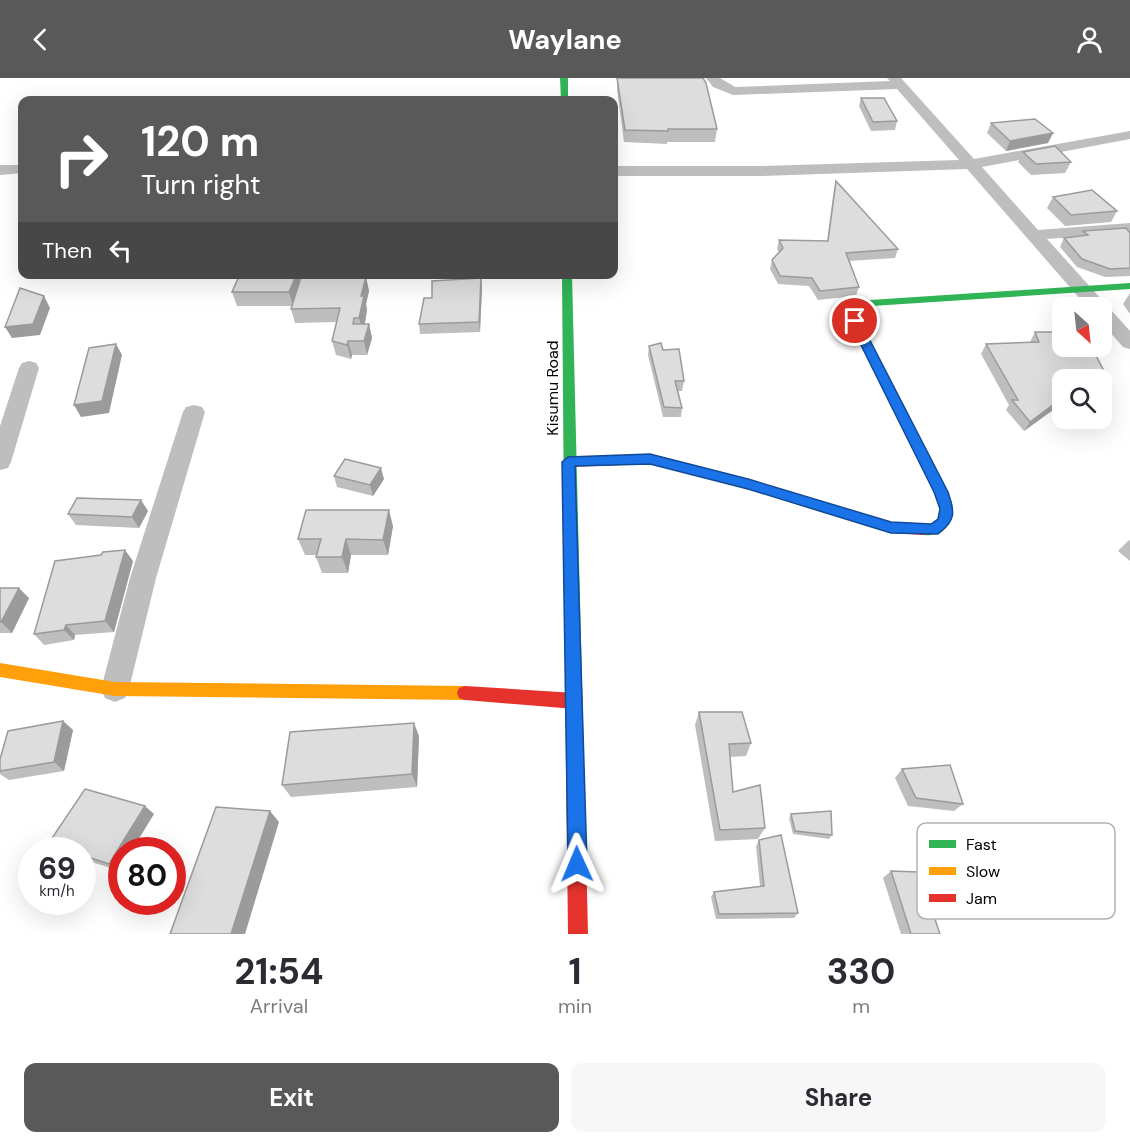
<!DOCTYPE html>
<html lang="en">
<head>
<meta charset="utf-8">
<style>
	:root { --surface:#fff; --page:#f7f7f7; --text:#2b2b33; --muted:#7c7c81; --accent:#595959 }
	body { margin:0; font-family:"DM Sans",sans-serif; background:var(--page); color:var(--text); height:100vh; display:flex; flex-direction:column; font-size:22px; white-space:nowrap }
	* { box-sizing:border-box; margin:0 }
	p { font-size:20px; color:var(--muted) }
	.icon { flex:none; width:33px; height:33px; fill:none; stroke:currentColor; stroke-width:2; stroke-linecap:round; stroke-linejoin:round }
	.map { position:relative; height:856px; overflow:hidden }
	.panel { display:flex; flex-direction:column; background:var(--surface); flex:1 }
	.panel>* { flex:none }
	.guide { position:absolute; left:18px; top:18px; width:600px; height:183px; border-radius:12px; box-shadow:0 6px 24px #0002; background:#595959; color:#fff; overflow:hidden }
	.needle { width:39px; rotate:153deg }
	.controls { position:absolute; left:1052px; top:219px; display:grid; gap:12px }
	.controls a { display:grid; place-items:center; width:60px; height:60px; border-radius:12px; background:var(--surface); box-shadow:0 6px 24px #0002; font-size:30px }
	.speed { position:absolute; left:18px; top:759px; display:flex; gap:12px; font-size:30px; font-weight:700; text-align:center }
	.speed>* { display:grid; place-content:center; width:78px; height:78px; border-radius:50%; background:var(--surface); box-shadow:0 6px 24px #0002; line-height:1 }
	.speed small { font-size:15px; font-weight:400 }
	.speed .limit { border:9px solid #d22; background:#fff; color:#111 }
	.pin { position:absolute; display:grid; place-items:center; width:51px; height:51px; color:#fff; margin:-26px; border:3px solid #fff; border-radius:50%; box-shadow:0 2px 6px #0007 }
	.me { position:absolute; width:66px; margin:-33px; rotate:359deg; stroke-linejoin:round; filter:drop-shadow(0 0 4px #0008) }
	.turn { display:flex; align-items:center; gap:21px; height:126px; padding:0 24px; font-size:27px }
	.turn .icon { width:78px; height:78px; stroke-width:2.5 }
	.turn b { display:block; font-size:42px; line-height:51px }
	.then { display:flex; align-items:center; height:57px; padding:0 24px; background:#0003; gap:12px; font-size:22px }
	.eta { display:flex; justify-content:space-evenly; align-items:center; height:102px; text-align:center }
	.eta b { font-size:36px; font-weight:700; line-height:42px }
	.action { display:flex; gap:12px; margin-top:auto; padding:12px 24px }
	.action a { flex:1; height:69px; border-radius:12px; background:var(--accent); color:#fff; font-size:24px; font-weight:700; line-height:69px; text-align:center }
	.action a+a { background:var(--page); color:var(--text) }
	header { display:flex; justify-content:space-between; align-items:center; height:78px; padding:0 24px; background:var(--accent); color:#fff; font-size:27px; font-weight:700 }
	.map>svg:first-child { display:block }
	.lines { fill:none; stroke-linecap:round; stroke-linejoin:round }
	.street { fill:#bebebe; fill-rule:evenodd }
	.fast { fill:#30b455; fill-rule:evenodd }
	.slow { fill:#ff9f0a; fill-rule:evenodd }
	.jam { fill:#e5322d; fill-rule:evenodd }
	.wall { fill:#bebebe }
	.shaded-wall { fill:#9b9b9b }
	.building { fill:#ddd; stroke:#9b9b9b; stroke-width:1.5 }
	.route { fill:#1a73e8; stroke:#114b97; stroke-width:1.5 }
	.labels { text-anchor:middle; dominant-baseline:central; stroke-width:5; stroke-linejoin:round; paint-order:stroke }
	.street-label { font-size:16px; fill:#000; stroke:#fff }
	.key { fill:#fff; stroke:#b2b2b2; stroke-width:1.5 }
	.key-label { font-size:16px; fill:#000 }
</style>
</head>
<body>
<header><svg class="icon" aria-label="back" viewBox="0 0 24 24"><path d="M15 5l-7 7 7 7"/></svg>Waylane<svg class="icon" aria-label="person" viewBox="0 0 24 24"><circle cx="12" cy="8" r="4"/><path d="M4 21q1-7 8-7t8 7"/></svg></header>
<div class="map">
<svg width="1130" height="856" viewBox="0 0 1130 856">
	<rect width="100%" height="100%" fill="#fff"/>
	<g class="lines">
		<g class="street">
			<polygon points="706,0 720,0 735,9 890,3 887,0 901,0 974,81 1130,53 1130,61 982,89 1038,152 1130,145 1130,155 1047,161 1130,253 1130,271 1123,269 1101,244 1101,230 1088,230 967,91 762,98 614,98 614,88 762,88 959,82 897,11 733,17 713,9"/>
			<polygon points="0,87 22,87 22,95 0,97"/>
			<polygon points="29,283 36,285 39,290 11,384 8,390 0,392 0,348 19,290 22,285"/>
			<polygon points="194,327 202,329 205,334 156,500 129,611 125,620 115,624 105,620 101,611 130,500 183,334 186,329"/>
		</g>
		<g class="fast">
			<polygon points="560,0 568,0 568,22 561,22"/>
			<polygon points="562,196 572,196 584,686 581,692 575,694 569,692 566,686"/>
			<path d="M1130,205v6l-258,17 -10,5 -2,10 88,171c2,6 6,13 5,19 0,18 -18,28 -35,23l-2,-4 2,-4 12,-1 8,-6 2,-10 -6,-17 -84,-171 3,-14 17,-7z"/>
		</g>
		<polygon class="slow" points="0,585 115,604 465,608 471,610 473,615 471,620 465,622 115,618 0,599"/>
		<g class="jam">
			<polygon points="650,376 748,401 891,445 923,447 928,448 930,452 928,456 923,457 891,455 748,411 650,386 569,389 563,384 569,379"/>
			<polygon points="465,608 575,615 581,618 583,623 581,628 575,631 465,622 459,620 457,615 459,610"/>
			<polygon points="575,678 581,680 584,686 588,856 568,856 566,686 569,680"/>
		</g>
	</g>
	<g class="wall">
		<polygon points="617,0 717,51 715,64 667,64 667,66 624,64 617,12"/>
		<polygon points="861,20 897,43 895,52 871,53 859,28"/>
		<polygon points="991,45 1053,55 1048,65 1006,73 987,55"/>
		<polygon points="1023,74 1071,84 1065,95 1031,97 1018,84"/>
		<polygon points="836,103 898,171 895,180 849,183 859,209 856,218 818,222 809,208 778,206 770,191 772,182 779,175 777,171 779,162 827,163 834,111"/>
		<polygon points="1053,119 1117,133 1111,144 1065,148 1047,130"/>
		<polygon points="1083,153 1130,155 1130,198 1105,199 1077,189 1060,169 1064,160 1080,158"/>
		<polygon points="240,196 307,196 306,199 366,199 369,213 366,226 367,232 365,246 369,246 372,260 367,277 352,277 351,281 336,277 332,263 337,244 295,245 291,231 292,228 237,228 232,214"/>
		<polygon points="481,200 482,210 480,254 420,256 419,246 432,220"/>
		<polygon points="1130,215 1130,236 1123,226"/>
		<polygon points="1035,254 1107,299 1101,307 1101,302 1062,302 1062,321 1057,329 1024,353 1006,332 1009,327 981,276 986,266 1030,264"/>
		<polygon points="649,268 663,272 684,303 682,313 678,313 682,330 681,339 663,339 648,277"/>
		<polygon points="334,398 384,401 373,418 337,409"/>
		<polygon points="148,433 139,450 76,447 68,436"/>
		<polygon points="393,448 388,477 351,477 348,495 322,495 316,479 316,477 305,477 298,461"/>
		<polygon points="1130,462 1130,483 1118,473 1128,463"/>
		<polygon points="133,483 114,554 75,557 74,562 44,567 34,556"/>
		<polygon points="0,510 29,520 12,555 0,555"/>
		<polygon points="699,634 751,665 746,678 730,679 733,714 765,750 758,761 715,763 695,647"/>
		<polygon points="63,643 73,652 64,693 9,702 0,696 0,681"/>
		<polygon points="419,658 417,709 291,719 282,707"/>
		<polygon points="902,691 963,726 954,733 908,728 895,700"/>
		<polygon points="154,736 122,772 122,790 120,793 82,781 82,772 58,772 48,766"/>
		<polygon points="791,736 832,757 829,761 793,756 789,740"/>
		<polygon points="759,762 798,835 794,840 716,841 711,819 714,814 760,808 756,768"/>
		<polygon points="891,793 940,856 901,856 883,800"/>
	</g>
	<g class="shaded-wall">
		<polygon points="1053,55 1048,65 1006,73 1010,63"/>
		<polygon points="297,196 307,196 293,228 289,214"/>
		<polygon points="366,199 369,213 366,226 367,232 363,255 359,240 361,218"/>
		<polygon points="481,200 482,210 480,254 479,244"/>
		<polygon points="44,218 50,230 40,257 12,260 5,249"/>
		<polygon points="369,246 372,260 367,277 364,263"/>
		<polygon points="348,263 352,277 351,281 347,267"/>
		<polygon points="116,266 122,277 109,335 81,339 74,327"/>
		<polygon points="1062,320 1057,329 1024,353 1030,344"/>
		<polygon points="381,390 384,401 373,418 370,407"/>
		<polygon points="141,422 148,433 139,450 132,439"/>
		<polygon points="389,432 393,448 388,477 383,462"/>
		<polygon points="346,461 351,477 348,495 342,479"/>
		<polygon points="125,472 133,483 114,554 105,543"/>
		<polygon points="19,510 29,520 12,555 1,544"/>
		<polygon points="66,547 75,557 74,562 64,552"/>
		<polygon points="63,643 73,652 64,693 54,684"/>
		<polygon points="414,645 419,658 417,709 412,696"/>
		<polygon points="145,728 154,736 132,772 122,772 122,790 120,793 109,786"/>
		<polygon points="270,733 279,744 245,856 231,856"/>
	</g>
	<g class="building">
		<polygon points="617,0 703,0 706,5 717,51 668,51 668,53 625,52"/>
		<polygon points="861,20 884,20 897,43 873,44"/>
		<polygon points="1035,41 1053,55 1010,63 991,45"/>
		<polygon points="1055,68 1071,84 1036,86 1023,74"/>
		<polygon points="836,103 898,171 846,175 859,209 820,213 812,200 780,198 772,182 783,170 779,162 828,163"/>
		<polygon points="1092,112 1117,133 1071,137 1053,119"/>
		<polygon points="1126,150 1130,155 1130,190 1110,191 1082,181 1064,160 1088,157 1083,153"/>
		<polygon points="240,196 297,196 289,214 232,214"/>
		<polygon points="301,199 366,199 361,218 364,218 359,240 354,240 353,246 369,246 364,263 348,263 347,267 332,263 340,230 291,231"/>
		<polygon points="481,200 479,244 419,246 424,220 432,220 432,203"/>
		<polygon points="20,210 44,218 33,246 5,249"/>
		<polygon points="1035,254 1062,254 1062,268 1091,268 1107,299 1072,297 1070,302 1062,302 1062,320 1030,344 1012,322 1018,322 986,266 1039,264"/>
		<polygon points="661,265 663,272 679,271 684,303 675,303 682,330 664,329 649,268"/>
		<polygon points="116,266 102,323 74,327 89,270"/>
		<polygon points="345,381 381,390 370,407 334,398"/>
		<polygon points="77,420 141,422 132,439 68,436"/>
		<polygon points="306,432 389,432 383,462 346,461 342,479 316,479 321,461 298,461"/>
		<polygon points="125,472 105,543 66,547 64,552 34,556 55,483 101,477 103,474"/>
		<polygon points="0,510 19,510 1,544 0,544"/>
		<polygon points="699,634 742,634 751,665 729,666 733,714 760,707 765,750 720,752"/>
		<polygon points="63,643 54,684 0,693 0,681 8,653"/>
		<polygon points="414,645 412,696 282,707 290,654"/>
		<polygon points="950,687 963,726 916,720 902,691"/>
		<polygon points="85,711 145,728 109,786 82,777 82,772 67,772 48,766"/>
		<polygon points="216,729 270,733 231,856 170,856"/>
		<polygon points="831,733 832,757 795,753 791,736"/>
		<polygon points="781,757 798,835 719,836 714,814 764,808 759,762"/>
		<polygon points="891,793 919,794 940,856 911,856"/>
	</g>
	<path class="route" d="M855,239l5,4 88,171c7,21 8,28 -10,42l-47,-1 -143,-44 -98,-25 -75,2 12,398 -3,7 -7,2 -6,-2 -3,-7 -6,-402 6,-5 82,-3 98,25 143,43 40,2 7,-5 2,-10 -6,-17 -85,-171z"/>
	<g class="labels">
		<g class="street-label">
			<text transform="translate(552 310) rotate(-90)">Kisumu Road</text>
		</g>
	</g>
	<rect x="917" y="745" width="198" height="96" rx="9" class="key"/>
	<rect x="929" y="762" width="27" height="8" fill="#30b455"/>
	<rect x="929" y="789" width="27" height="8" fill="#ff9f0a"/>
	<rect x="929" y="816" width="27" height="8" fill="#e5322d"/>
	<g class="key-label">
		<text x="966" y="772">Fast</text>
		<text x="966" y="799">Slow</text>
		<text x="966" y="826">Jam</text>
	</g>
</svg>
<div class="controls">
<a><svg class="needle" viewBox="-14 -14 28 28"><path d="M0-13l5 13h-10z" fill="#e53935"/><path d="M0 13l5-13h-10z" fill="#7c7c81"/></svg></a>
<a><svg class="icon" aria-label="search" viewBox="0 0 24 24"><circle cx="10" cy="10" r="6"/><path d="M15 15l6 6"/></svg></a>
</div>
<div class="speed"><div>69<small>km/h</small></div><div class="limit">80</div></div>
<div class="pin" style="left:855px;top:243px;background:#d93025"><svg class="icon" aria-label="arrive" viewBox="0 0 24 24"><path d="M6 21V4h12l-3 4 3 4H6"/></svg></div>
<svg class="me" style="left:577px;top:786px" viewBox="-20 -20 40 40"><path d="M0-17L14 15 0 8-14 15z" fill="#1a73e8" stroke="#fff" stroke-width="4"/></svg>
<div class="guide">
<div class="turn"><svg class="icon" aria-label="right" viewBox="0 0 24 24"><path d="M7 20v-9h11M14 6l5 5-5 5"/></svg><div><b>120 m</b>Turn right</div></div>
<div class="then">Then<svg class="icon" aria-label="left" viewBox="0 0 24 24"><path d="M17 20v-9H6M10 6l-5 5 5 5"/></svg></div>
</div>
</div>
<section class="panel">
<div class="eta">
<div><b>21:54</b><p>Arrival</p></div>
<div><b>1</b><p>min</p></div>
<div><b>330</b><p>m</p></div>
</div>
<div class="action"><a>Exit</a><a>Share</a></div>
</section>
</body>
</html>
